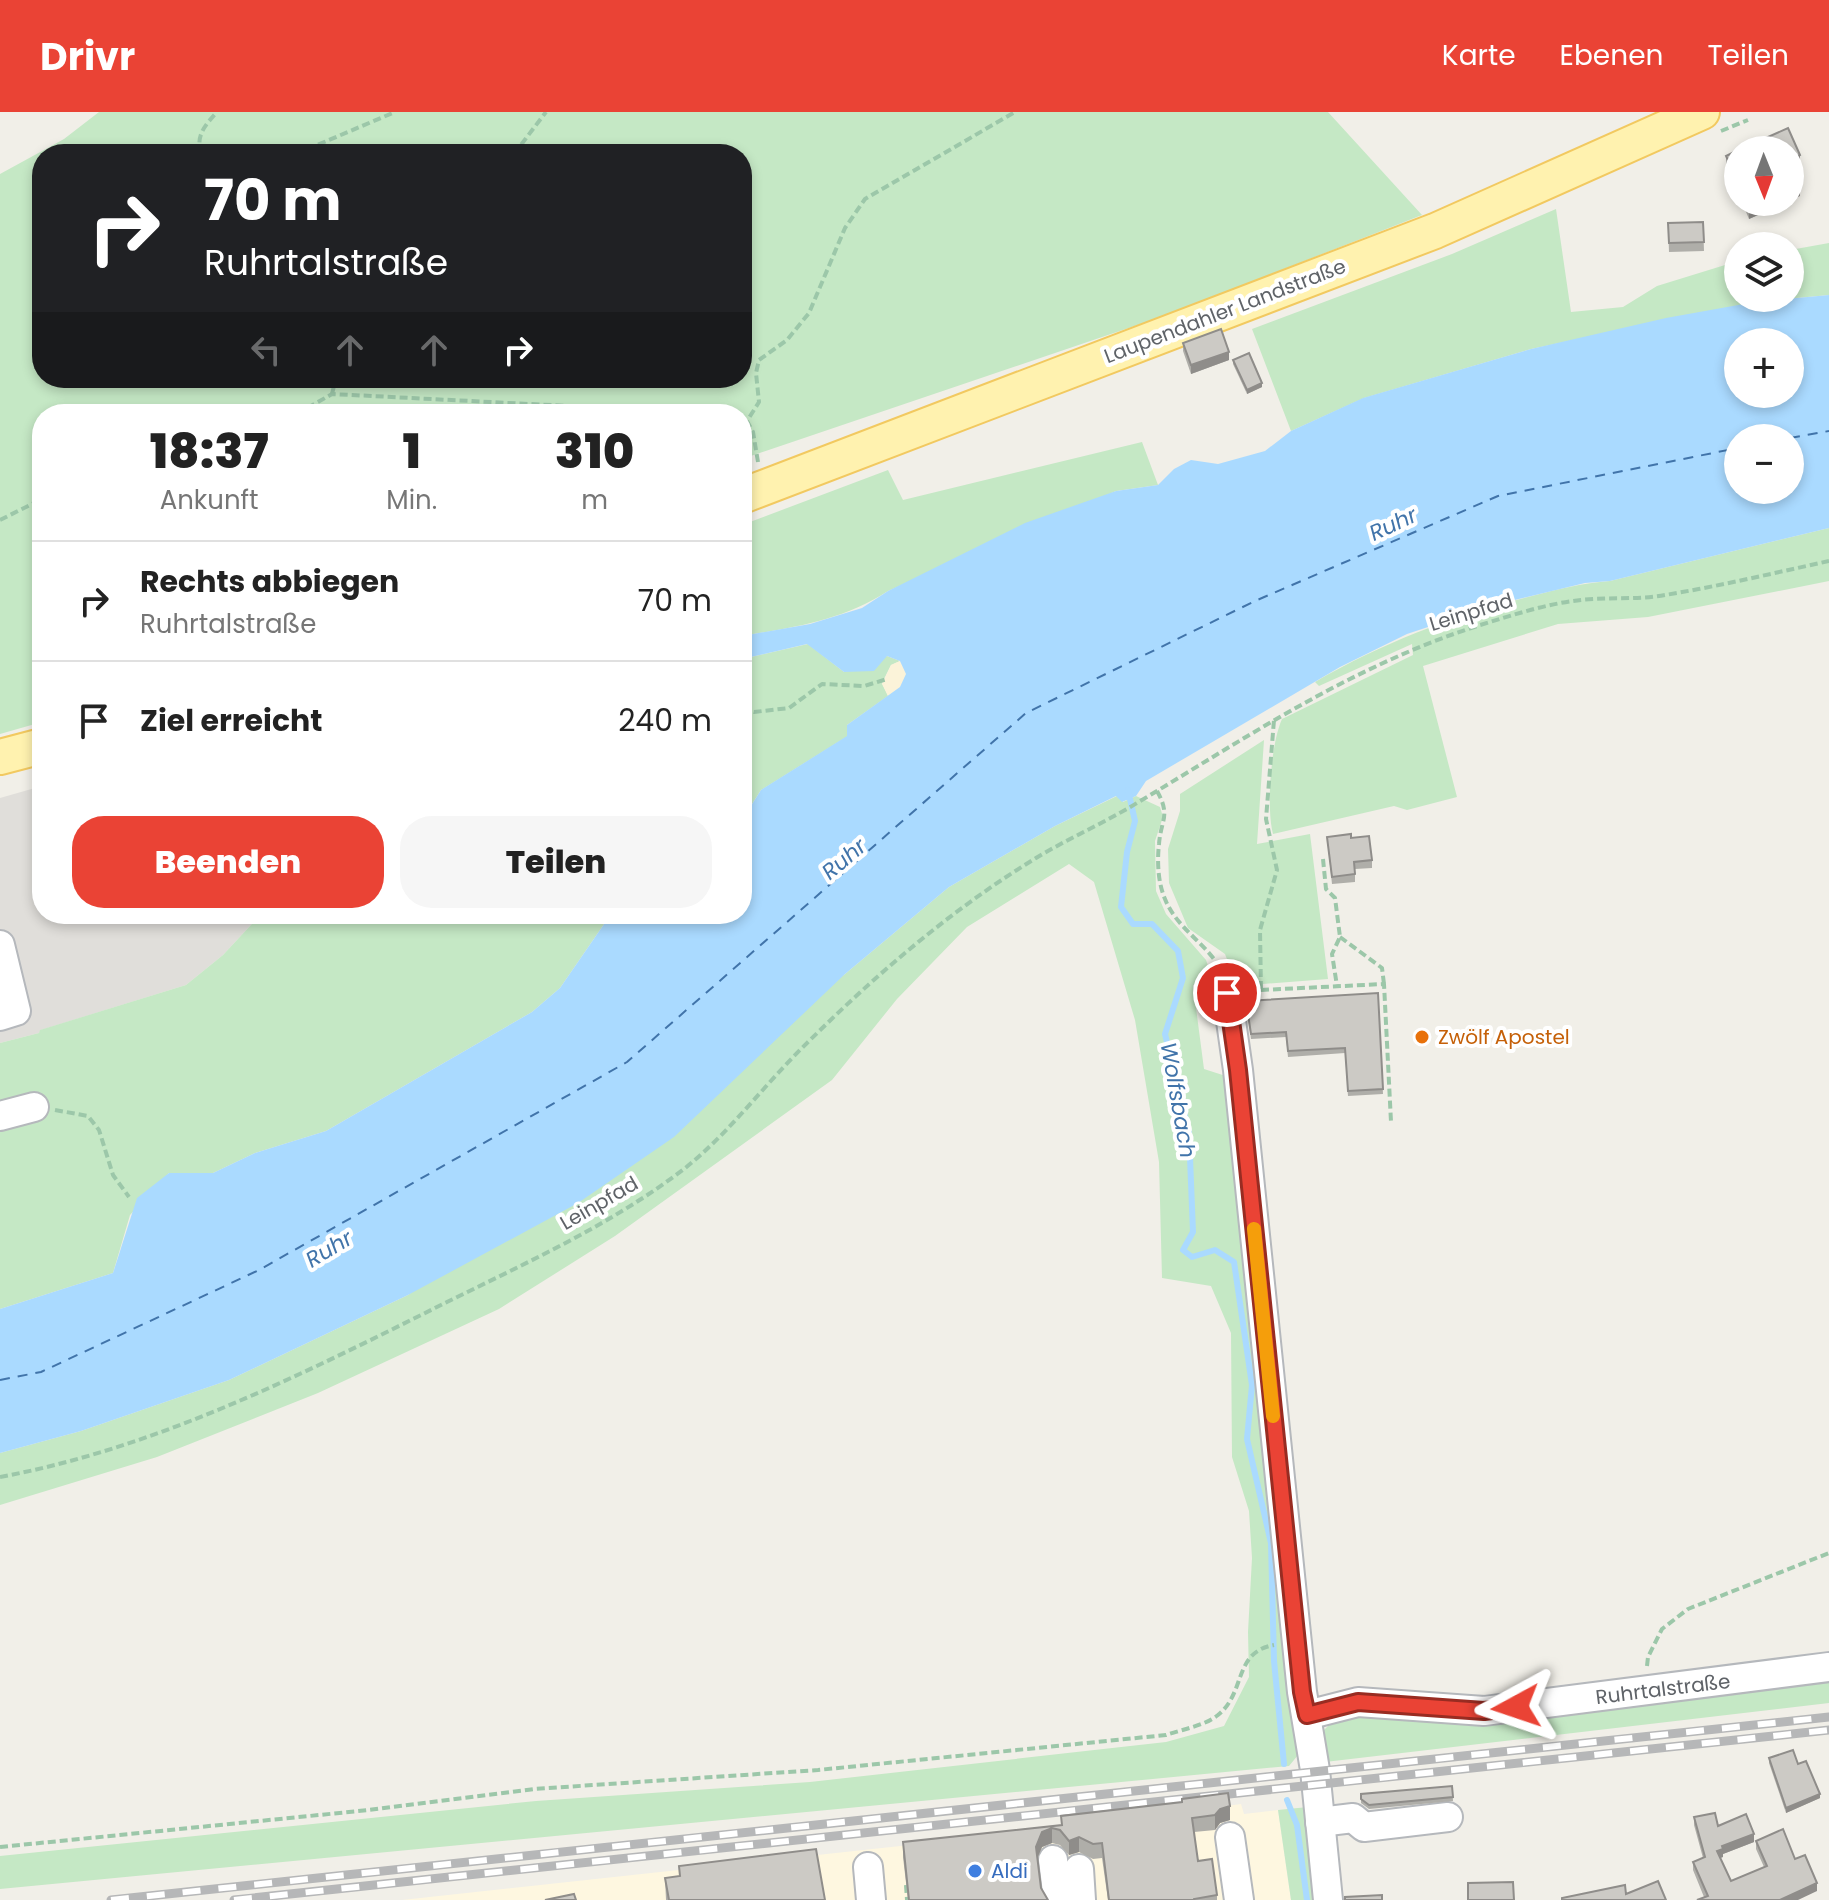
<!DOCTYPE html>
<html lang="de">
<head>
<meta charset="utf-8">
<style>
	:root { --surface:#fff; --page:#f6f6f6; --text:#222; --muted:#767676; --line:#e0e0e0; --accent:#ea4335 }
	body { margin:0; font-family:Poppins,sans-serif; background:var(--page); color:var(--text); height:100vh; display:flex; flex-direction:column; font-size:30px; white-space:nowrap }
	* { box-sizing:border-box; margin:0 }
	p { font-size:26px; color:var(--muted) }
	.icon { flex:none; width:44px; height:44px; fill:none; stroke:currentColor; stroke-width:2; stroke-linecap:round; stroke-linejoin:round }
	.map { position:relative; flex:1; overflow:hidden }
	.panel { position:absolute; left:32px; top:292px; width:720px; height:520px; display:flex; flex-direction:column; background:var(--surface); border-radius:32px; box-shadow:0 4px 12px #0003 }
	.panel>* { flex:none }
	.hud { position:absolute; left:32px; top:32px; width:720px; height:244px; border-radius:32px; box-shadow:0 4px 12px #0003; background:#202124; color:#fff; overflow:hidden }
	.needle { width:52px; rotate:179deg }
	.tools { position:absolute; left:1724px; top:24px; display:grid; gap:16px }
	.tools a { display:grid; place-items:center; width:80px; height:80px; border-radius:50%; background:var(--surface); box-shadow:0 4px 12px #0003; font-size:40px }
	.pin { position:absolute; display:grid; place-items:center; width:68px; height:68px; color:#fff; margin:-34px; border:4px solid #fff; border-radius:50%; box-shadow:0 2px 8px #0007 }
	.me { position:absolute; width:88px; margin:-44px; rotate:265deg; stroke-linejoin:round; filter:drop-shadow(0 0 6px #0008) }
	.turn { display:flex; align-items:center; gap:28px; height:168px; padding:0 40px; font-size:36px }
	.turn .icon { width:104px; height:104px; stroke-width:2.5 }
	.turn b { display:block; font-size:56px; line-height:68px }
	.lanes { display:flex; align-items:center; height:76px; padding:0 40px; background:#0003; justify-content:center; gap:40px; direction:ltr }
	.lanes .off { opacity:.35 }
	.eta { display:flex; justify-content:space-evenly; align-items:center; height:136px; text-align:center }
	.eta b { font-size:48px; font-weight:800; line-height:56px }
	.primary-button { display:flex; gap:16px; margin-top:auto; padding:16px 40px }
	.primary-button a { flex:1; height:92px; border-radius:32px; background:var(--accent); color:#fff; font-size:32px; font-weight:800; line-height:92px; text-align:center }
	.primary-button a+a { background:var(--page); color:var(--text) }
	ul { padding:0; list-style:none }
	li { display:flex; align-items:center; gap:24px; height:120px; padding:0 40px; border-top:2px solid var(--line) }
	li div { flex:1 }
	li b { display:block; font-size:30px }
	li em { font-style:normal }
	header { display:flex; align-items:center; gap:48px; box-sizing:border-box; height:112px; padding:0 40px; background:var(--accent); color:#fff }
	header strong { font-size:38px }
	nav { display:flex; gap:44px; margin-inline-start:auto; font-size:28px }
	.map>svg:first-child { display:block }
	.commercial { fill:#fef7e0 }
	.industrial { fill:#e0deda }
	.green { fill:#c5e8c5; fill-rule:evenodd }
	.sand { fill:#fbf3d9 }
	.water { fill:#aadaff; fill-rule:evenodd }
	.lines { fill:none; stroke-linecap:round; stroke-linejoin:round }
	.stream { stroke:#aadaff; stroke-width:6 }
	.ferry { stroke:#4174aa; stroke-width:2; stroke-dasharray:10 8; stroke-linecap:butt }
	.minor-casing { stroke:#b5b8bc; stroke-width:32 }
	.major-casing { stroke:#f2c960; stroke-width:38 }
	.path { stroke:#9cc7a9; stroke-width:4; stroke-dasharray:8 4; stroke-linecap:butt }
	.minor { stroke:#fff; stroke-width:28 }
	.major { stroke:#fff2af; stroke-width:34 }
	.rail-casing { stroke:#b6b7b8; stroke-width:9 }
	.rail { stroke:#fff; stroke-width:6; stroke-dasharray:18; stroke-linecap:butt }
	.wall { fill:#afaea9 }
	.shaded-wall { fill:#8f8d8a }
	.building { fill:#cccac5; stroke:#8f8d8a; stroke-width:2 }
	.route-casing { stroke:#982c22; stroke-width:20 }
	.route { stroke:#ea4335; stroke-width:14 }
	.slow { stroke:#f59e0b; stroke-width:14 }
	.food-dot { fill:#e8710a; stroke:#fff; stroke-width:3 }
	.shop-dot { fill:#3f7fe0; stroke:#fff; stroke-width:3 }
	.labels { text-anchor:middle; dominant-baseline:central; stroke-width:8; stroke-linejoin:round; paint-order:stroke }
	.street-label { font-size:20px; fill:#5f6368; stroke:#fff }
	.food-label { font-size:20px; fill:#c56008; stroke:#fff; text-anchor:start }
	.shop-label { font-size:20px; fill:#366cbe; stroke:#fff; text-anchor:start }
	.water-label { font-size:22px; font-style:italic; fill:#4174aa; stroke:#fff }
</style>
</head>
<body>
<header>
<strong>Drivr</strong>
<nav><a>Karte</a><a>Ebenen</a><a>Teilen</a></nav>
</header>
<div class="map">
<svg width="1829" height="1788" viewBox="0 0 1829 1788">
	<rect width="100%" height="100%" fill="#f1efe8"/>
	<polygon class="commercial" points="1241,1692 1244,1702 1278,1698 1291,1788 402,1788 1057,1717"/>
	<polygon class="industrial" points="42,674 42,802 261,802 223,843 186,873 41,918 39,921 0,931 0,686"/>
	<g class="green">
		<path d="M99,0h1229l94,103 -258,101 -422,143v-45h-700v308l-42,12v-560l64,-35zM42,42h700v224h-700z"/>
		<polygon points="1556,97 1571,200 1623,195 1657,174 1738,149 1738,186 1790,186 1790,138 1829,131 1829,183 1755,190 1531,237 1364,286 1291,319 1252,217 1452,142"/>
		<path d="M1142,330l16,43 -42,6 -228,100c-47,30 -93,36 -146,45v-111l146,-55 15,30z"/>
		<path d="M1829,416v53l-181,36 -90,7 -135,42 34,131 -50,13 -13,-4 -121,28c-7,-26 -2,-91 9,-115l131,-64 -1,-11 -93,42 -4,-4c69,-40 140,-67 217,-86 26,-7 51,-13 78,-15z"/>
		<polygon points="808,532 844,560 887,544 900,549 891,553 882,571 888,584 847,613 848,624 761,678 742,708 742,547"/>
		<polygon points="1264,628 1257,732 1310,722 1328,867 1237,874 1225,842 1188,816 1169,771 1168,737 1180,699 1180,682"/>
		<polygon points="1117,684 1123,690 1136,684 1160,695 1163,705 1155,729 1156,779 1166,802 1206,848 1213,868 1193,873 1204,957 1232,966 1303,1637 1289,1654 0,1777 0,1744 536,1689 810,1670 1166,1630 1224,1614 1249,1565 1248,1520 1252,1446 1249,1399 1232,1345 1231,1221 1211,1174 1162,1166 1159,1050 1135,908 1094,770 1069,752 967,815 897,887 832,968 615,1124 499,1197 318,1281 157,1345 0,1393 0,1341 81,1319 229,1268 408,1183 845,862 949,775 1055,714"/>
		<polygon points="261,802 611,802 560,876 532,900 326,1019 255,1041 213,1061 169,1061 130,1103 113,1161 0,1197 0,931 39,921 40,918 186,873 223,843"/>
		<polygon points="1829,1565 1829,1591 1325,1650 1324,1618 1339,1603"/>
		<polygon points="1308,1695 1317,1788 1291,1788 1278,1698"/>
	</g>
	<polygon class="sand" points="900,549 906,562 900,575 888,584 882,572 891,553"/>
	<path class="water" d="M1829,183v233l-219,53 -25,2 -91,22 -87,29 -67,33 -194,114 -10,15 -14,6 -6,-6 -61,30 -106,61 -104,87 -171,163 -96,66 -170,92 -179,85 -148,51 -81,22v-144l113,-36 24,-75 32,-25h44l42,-20 71,-22 206,-119 28,-24 51,-74h131v-94l19,-30 86,-54v-11l53,-38 6,-13 -6,-13 -13,-5 -13,15 -30,1 -37,-28 -65,15v-23l68,-12 52,-16 26,-17 137,-68 91,-32 42,-6 16,-16 17,-9 27,4 47,-13 26,-20 72,-33 168,-49 135,-31 89,-16zM1738,230h52v52h-52zM1738,326h52v52h-52z"/>
	<g class="lines">
		<g class="stream">
			<polyline points="1128,678 1135,709 1127,740 1121,795 1133,812 1152,812 1178,839 1183,866 1165,922 1189,1021 1193,1120 1183,1138 1192,1145 1215,1138 1234,1150 1252,1273 1247,1327 1271,1431 1274,1549 1284,1652"/>
			<polyline points="1287,1688 1297,1713 1307,1788"/>
		</g>
		<g class="ferry">
			<polyline points="1790,326 1829,319"/>
			<polyline points="0,1268 41,1260 259,1158 627,950 1026,601 1255,489 1498,384 1738,336"/>
		</g>
		<g class="minor-casing">
			<g id="minor">
				<polyline points="0,833 16,899 0,904"/>
				<polyline points="1227,881 1238,958 1302,1580 1315,1658 1328,1788"/>
				<polyline points="0,1004 34,995"/>
				<polyline points="1307,1603 1358,1590 1484,1599 1829,1555"/>
				<polyline points="1320,1710 1353,1706 1364,1715 1448,1705"/>
				<polyline points="1230,1725 1239,1788"/>
				<polyline points="1053,1748 1058,1788"/>
				<polyline points="868,1755 871,1788"/>
				<polyline points="1079,1757 1081,1788"/>
			</g>
		</g>
		<g class="major-casing">
			<g id="major">
				<polyline points="742,384 1435,119 1702,0"/>
				<polyline points="0,645 42,634"/>
			</g>
		</g>
		<g class="path">
			<polyline points="1721,19 1748,8"/>
			<path d="M202,42c-8,-17 4,-30 15,-42"/>
			<polyline points="296,42 395,0"/>
			<polyline points="514,42 546,0"/>
			<polyline points="332,282 336,266"/>
			<polyline points="297,302 332,282 727,302"/>
			<polyline points="758,350 753,320 747,309 759,290 756,261 759,248 787,228 809,201 845,116 865,87 1015,0"/>
			<polyline points="0,408 42,387"/>
			<polyline points="742,597 754,600 789,596 822,572 864,574 887,567"/>
			<path d="M1157,679c14,25 4,28 2,53 -2,18 -1,39 6,55 12,31 48,49 56,73"/>
			<polyline points="1323,747 1326,777 1335,786 1340,825 1332,842 1337,874"/>
			<polyline points="1340,825 1382,856 1384,872"/>
			<polyline points="1261,878 1384,872 1391,1010"/>
			<polyline points="1250,879 1261,878 1260,818 1277,758 1266,707 1274,608"/>
			<polyline points="55,998 88,1004 99,1018 113,1063 129,1085"/>
			<path d="M0,1365c157,-29 305,-104 447,-175 81,-40 165,-78 237,-133 44,-35 77,-80 117,-120 71,-71 148,-138 235,-191 33,-20 68,-35 101,-55 117,-70 221,-141 353,-181 29,-9 61,-19 91,-22 28,-3 56,0 84,-5 55,-9 109,-22 164,-34"/>
			<polyline points="1647,1554 1648,1545 1662,1517 1688,1497 1829,1441"/>
			<path d="M0,1735l369,-37 165,-21 284,-19 348,-35c17,-6 38,-9 52,-20 28,-22 15,-63 56,-70"/>
			<polyline points="906,1773 907,1788"/>
		</g>
		<use href="#minor" class="minor"/>
		<use href="#major" class="major"/>
		<g class="rail-casing">
			<g id="rail">
				<polyline points="111,1788 1829,1605"/>
				<polyline points="234,1788 1829,1618"/>
			</g>
		</g>
		<use href="#rail" class="rail"/>
	</g>
	<g class="wall">
		<polygon points="1738,38 1738,82 1726,56 1726,44"/>
		<polygon points="1742,90 1787,90 1749,107"/>
		<polygon points="1703,110 1704,139 1669,140 1668,111"/>
		<polygon points="1183,231 1229,248 1191,262 1183,239"/>
		<polygon points="1233,248 1262,275 1247,282 1233,252"/>
		<polygon points="1327,725 1351,726 1372,748 1372,756 1355,757 1355,770 1332,772"/>
		<polygon points="1378,881 1383,982 1348,984 1345,941 1288,945 1286,925 1251,927 1246,889"/>
		<polygon points="1769,1646 1798,1652 1820,1686 1786,1701 1769,1651"/>
		<polygon points="1452,1674 1453,1689 1369,1697 1361,1691 1361,1682"/>
		<polygon points="1182,1690 1230,1708 1220,1711 1215,1718 1194,1720 1198,1749 1217,1783 1217,1788 1108,1788 1102,1746 1093,1747 1079,1740 1069,1743 1060,1733 1052,1731 1042,1735 1038,1746 1041,1776 1048,1788 908,1788 903,1745 903,1730 1061,1713 1061,1704"/>
		<polygon points="1694,1705 1754,1730 1723,1742 1723,1745 1720,1746 1731,1769 1764,1755 1756,1737 1756,1729 1795,1747 1817,1779 1704,1785 1693,1758 1693,1750 1703,1746 1694,1713"/>
		<polygon points="679,1754 825,1788 666,1788 665,1766 679,1764"/>
	</g>
	<g class="shaded-wall">
		<polygon points="1800,43 1800,56 1790,61 1790,48"/>
		<polygon points="1800,71 1800,84 1790,89 1790,76"/>
		<polygon points="1758,90 1787,90 1749,107 1749,94"/>
		<polygon points="1229,240 1229,248 1191,262 1191,253"/>
		<polygon points="1262,271 1262,275 1247,282 1247,278"/>
		<polygon points="1820,1682 1820,1686 1786,1701 1786,1696"/>
		<polygon points="1230,1694 1230,1708 1220,1711 1215,1718 1215,1703 1220,1697"/>
		<polygon points="1052,1716 1052,1731 1042,1735 1036,1749 1036,1735 1042,1720"/>
		<polygon points="1754,1722 1754,1730 1723,1742 1723,1745 1717,1747 1717,1739 1722,1734"/>
		<polygon points="1079,1725 1079,1740 1069,1743 1069,1729"/>
		<polygon points="1817,1771 1817,1779 1798,1788 1780,1788"/>
	</g>
	<g class="building">
		<polygon points="1788,16 1800,43 1790,48 1790,38 1739,38"/>
		<polygon points="1738,38 1738,69 1726,44"/>
		<polygon points="1790,49 1800,71 1790,76"/>
		<polygon points="1703,110 1704,130 1669,131 1668,111"/>
		<polygon points="1221,217 1229,240 1191,253 1183,231"/>
		<polygon points="1249,241 1262,271 1247,278 1233,248"/>
		<polygon points="1351,722 1351,726 1369,724 1372,748 1354,750 1355,762 1332,765 1327,725"/>
		<polygon points="1378,881 1383,977 1348,979 1345,936 1288,939 1286,920 1251,922 1246,889"/>
		<polygon points="1793,1638 1798,1652 1806,1649 1820,1682 1786,1696 1769,1646"/>
		<polygon points="1452,1674 1453,1685 1369,1693 1361,1687 1361,1682"/>
		<polygon points="1228,1681 1230,1694 1220,1697 1215,1703 1192,1706 1198,1749 1212,1747 1217,1783 1194,1787 1194,1788 1109,1788 1102,1731 1093,1732 1079,1725 1069,1729 1060,1718 1052,1716 1042,1720 1036,1735 1041,1776 1048,1788 909,1788 903,1730 1062,1713 1061,1704 1182,1690 1182,1687"/>
		<polygon points="1715,1701 1718,1714 1746,1702 1754,1722 1722,1734 1723,1737 1717,1739 1731,1769 1767,1754 1756,1729 1783,1717 1795,1747 1805,1743 1817,1771 1780,1788 1697,1788 1708,1784 1693,1750 1705,1745 1694,1705"/>
		<polygon points="816,1737 825,1788 669,1788 665,1766 680,1764 679,1754"/>
		<polygon points="1658,1769 1666,1788 1562,1788 1562,1786 1625,1773 1626,1782"/>
		<polygon points="1513,1770 1514,1788 1468,1788 1468,1771"/>
		<polygon points="574,1782 576,1788 545,1788"/>
		<polygon points="1382,1783 1382,1788 1345,1788 1345,1785"/>
	</g>
	<g class="lines">
		<g class="route-casing">
			<polyline id="route" points="1227,881 1238,958 1302,1580 1307,1603 1358,1590 1484,1599 1516,1595"/>
		</g>
		<use href="#route" class="route"/>
		<polyline class="slow" points="1254,1117 1273,1304"/>
	</g>
	<circle class="food-dot" cx="1422" cy="925" r="8"/>
	<circle class="shop-dot" cx="975" cy="1759" r="8"/>
	<g class="labels">
		<g class="street-label">
			<text transform="translate(1225 199) rotate(-21)">Laupendahler Landstraße</text>
			<text transform="translate(1471 500) rotate(-17)">Leinpfad</text>
			<text transform="translate(599 1091) rotate(-30)">Leinpfad</text>
			<text transform="translate(1663 1577) rotate(-7)">Ruhrtalstraße</text>
		</g>
		<g class="food-label">
			<text x="1438" y="925">Zwölf Apostel</text>
		</g>
		<g class="shop-label">
			<text x="991" y="1759">Aldi</text>
		</g>
		<g class="water-label">
			<text transform="translate(1393 412) rotate(-25)">Ruhr</text>
			<text transform="translate(844 747) rotate(-40)">Ruhr</text>
			<text transform="translate(1178 988) rotate(80)">Wolfsbach</text>
			<text transform="translate(329 1137) rotate(-31)">Ruhr</text>
		</g>
	</g>
</svg>
<div class="tools">
<a><svg class="needle" viewBox="-14 -14 28 28"><path d="M0-13l5 13h-10z" fill="#e53935"/><path d="M0 13l5-13h-10z" fill="#767676"/></svg></a>
<a><svg class="icon" aria-label="layers" viewBox="0 0 24 24"><path d="M12 4l9 5-9 5-9-5zM3 14l9 5 9-5"/></svg></a>
<a>+</a>
<a>−</a>
</div>
<div class="pin" style="left:1227px;top:881px;background:#d93025"><svg class="icon" aria-label="arrive" viewBox="0 0 24 24"><path d="M6 21V4h12l-3 4 3 4H6"/></svg></div>
<svg class="me" style="left:1516px;top:1595px" viewBox="-20 -20 40 40"><path d="M0-17L14 15 0 8-14 15z" fill="#ea4335" stroke="#fff" stroke-width="4"/></svg>
<div class="hud">
<div class="turn"><svg class="icon" aria-label="right" viewBox="0 0 24 24"><path d="M7 20v-9h11M14 6l5 5-5 5"/></svg><div><b>70 m</b>Ruhrtalstraße</div></div>
<div class="lanes"><svg class="icon off" aria-label="left" viewBox="0 0 24 24"><path d="M17 20v-9H6M10 6l-5 5 5 5"/></svg><svg class="icon off" aria-label="ahead" viewBox="0 0 24 24"><path d="M12 20V5M6 11l6-6 6 6"/></svg><svg class="icon off" aria-label="ahead" viewBox="0 0 24 24"><path d="M12 20V5M6 11l6-6 6 6"/></svg><svg class="icon" aria-label="right" viewBox="0 0 24 24"><path d="M7 20v-9h11M14 6l5 5-5 5"/></svg></div>
</div>
<section class="panel">
<div class="eta">
<div><b>18:37</b><p>Ankunft</p></div>
<div><b>1</b><p>Min.</p></div>
<div><b>310</b><p>m</p></div>
</div>
<ul>
<li><svg class="icon" aria-label="right" viewBox="0 0 24 24"><path d="M7 20v-9h11M14 6l5 5-5 5"/></svg><div><b>Rechts abbiegen</b><p>Ruhrtalstraße</p></div><em>70 m</em></li>
<li><svg class="icon" aria-label="arrive" viewBox="0 0 24 24"><path d="M6 21V4h12l-3 4 3 4H6"/></svg><div><b>Ziel erreicht</b></div><em>240 m</em></li>
</ul>
<div class="primary-button"><a>Beenden</a><a>Teilen</a></div>
</section>
</div>
</body>
</html>
